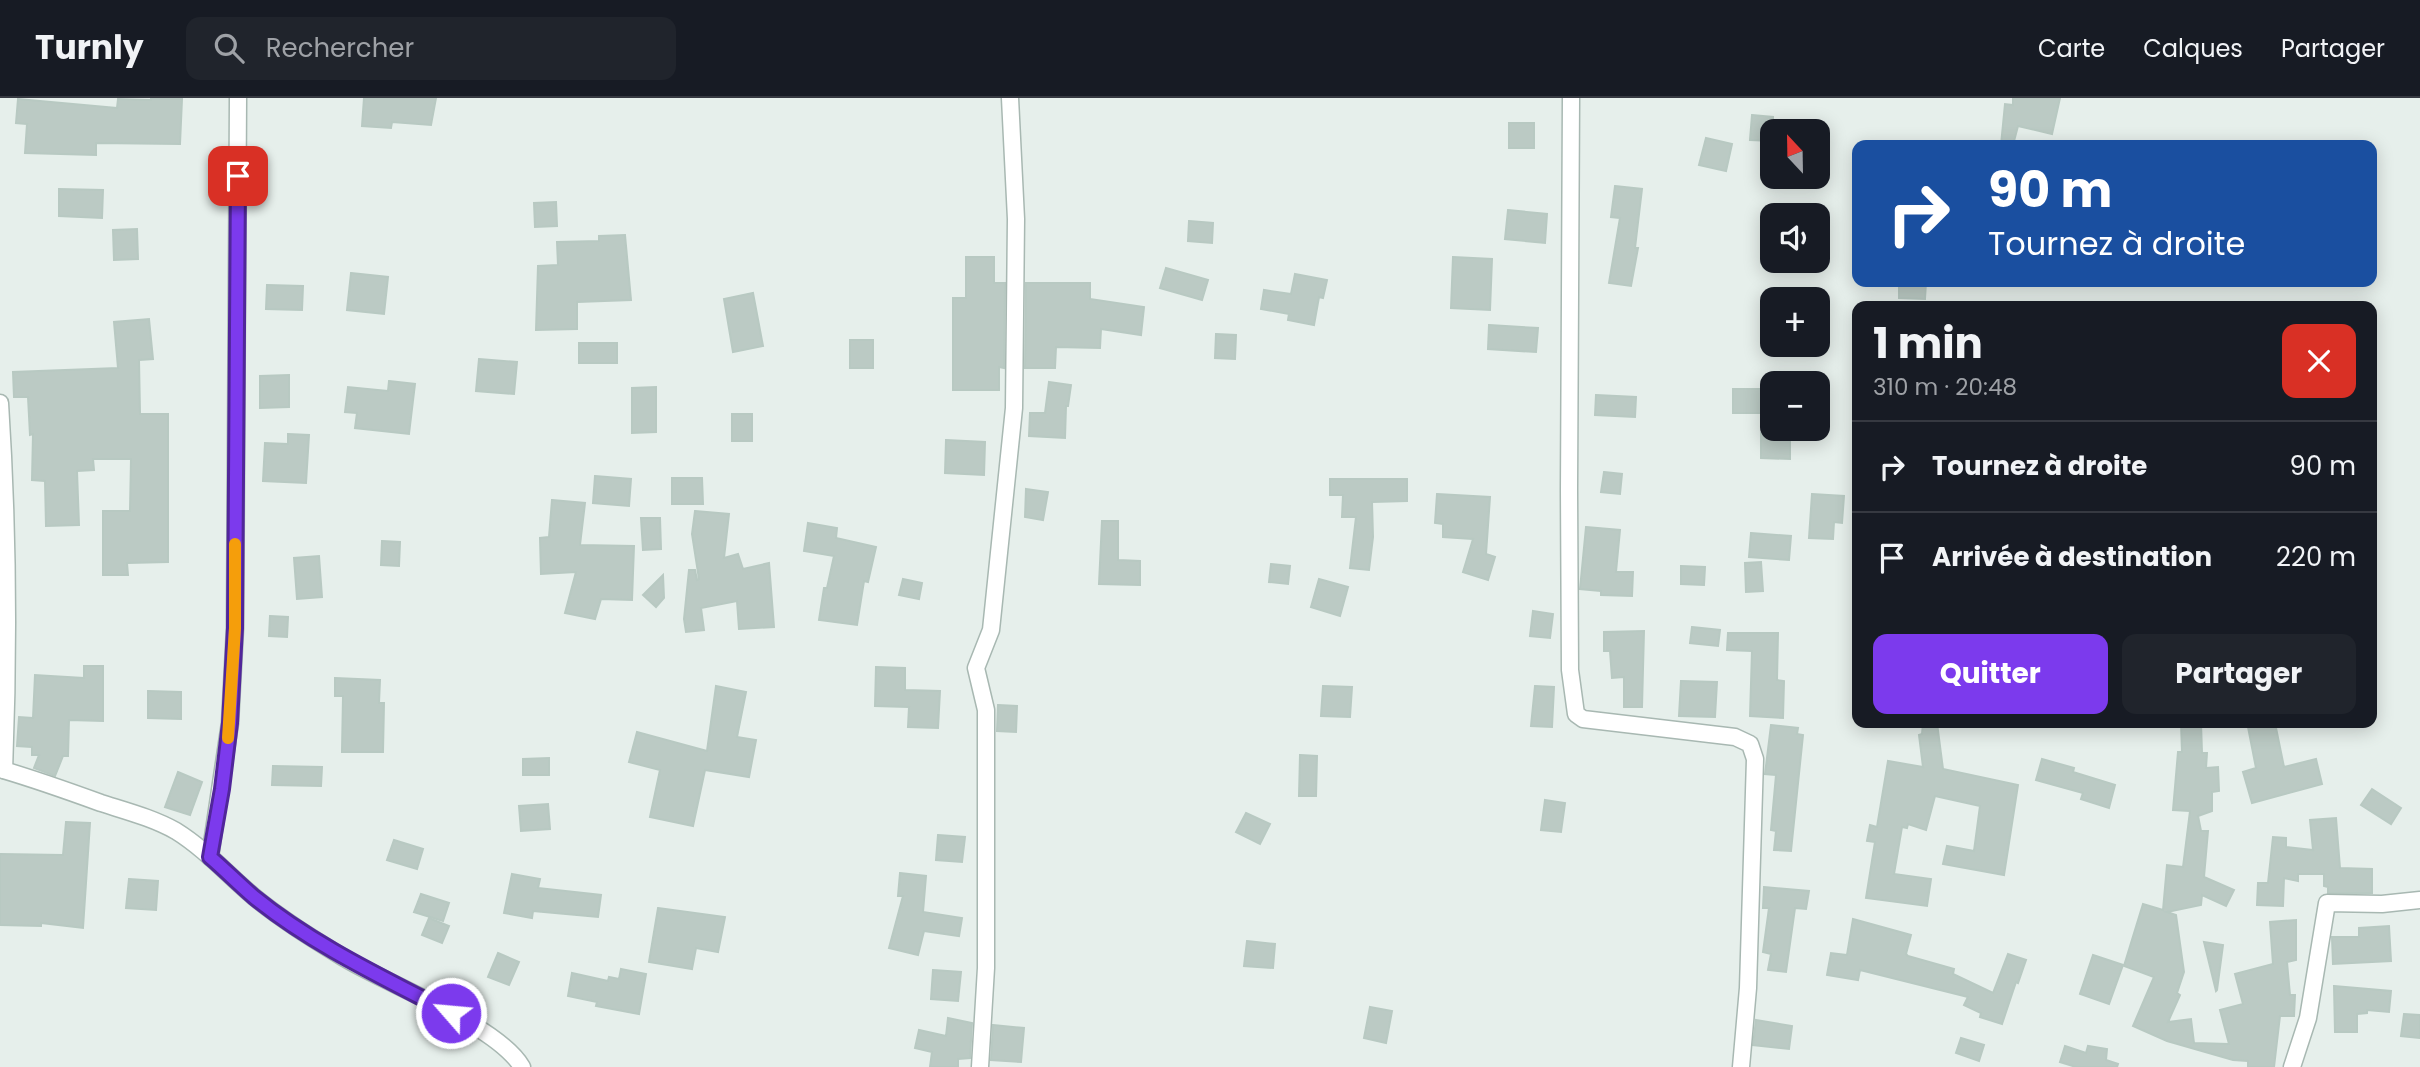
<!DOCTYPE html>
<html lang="fr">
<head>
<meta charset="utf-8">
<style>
	:root { --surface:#171b24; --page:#20242c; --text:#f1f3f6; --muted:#9ea1a6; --line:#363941; --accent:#7c3aed }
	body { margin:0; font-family:Poppins,sans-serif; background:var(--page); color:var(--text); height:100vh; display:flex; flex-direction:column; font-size:26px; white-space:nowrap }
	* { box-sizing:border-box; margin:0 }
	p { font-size:23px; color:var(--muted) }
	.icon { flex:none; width:38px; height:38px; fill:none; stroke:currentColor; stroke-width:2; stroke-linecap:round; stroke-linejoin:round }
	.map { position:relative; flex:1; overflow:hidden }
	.details { position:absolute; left:1852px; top:203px; width:525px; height:427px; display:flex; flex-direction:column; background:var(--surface); border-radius:14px; box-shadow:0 4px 18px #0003 }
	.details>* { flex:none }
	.banner { position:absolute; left:1852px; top:42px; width:525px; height:147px; border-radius:14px; box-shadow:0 4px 18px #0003; background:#1a4fa0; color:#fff; overflow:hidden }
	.needle { width:46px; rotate:338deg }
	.tools { position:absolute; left:1760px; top:21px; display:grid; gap:14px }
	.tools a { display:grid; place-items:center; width:70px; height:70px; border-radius:14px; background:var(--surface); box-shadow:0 4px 18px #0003; font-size:35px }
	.pin { position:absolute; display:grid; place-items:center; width:60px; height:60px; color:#fff; margin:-30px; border-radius:14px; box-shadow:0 4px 10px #0006 }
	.me { position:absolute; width:77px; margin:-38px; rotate:297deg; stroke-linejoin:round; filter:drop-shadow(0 0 5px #0008) }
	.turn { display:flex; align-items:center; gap:24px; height:147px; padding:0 21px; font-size:32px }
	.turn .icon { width:91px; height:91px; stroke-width:2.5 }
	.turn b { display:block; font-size:49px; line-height:60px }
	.round { display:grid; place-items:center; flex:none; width:74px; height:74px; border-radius:14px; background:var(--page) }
	.head { display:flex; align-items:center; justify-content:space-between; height:119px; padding:0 21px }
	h1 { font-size:42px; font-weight:700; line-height:52px }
	.button { display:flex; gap:14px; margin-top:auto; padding:14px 21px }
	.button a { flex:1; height:80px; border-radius:14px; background:var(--accent); color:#fff; font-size:28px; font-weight:700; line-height:80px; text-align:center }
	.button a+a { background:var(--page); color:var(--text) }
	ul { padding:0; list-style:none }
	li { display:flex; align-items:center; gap:21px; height:91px; padding:0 21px; border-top:2px solid var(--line) }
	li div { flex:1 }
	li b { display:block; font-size:26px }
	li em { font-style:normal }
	header { display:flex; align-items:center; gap:42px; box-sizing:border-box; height:98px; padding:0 35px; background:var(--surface); border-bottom:2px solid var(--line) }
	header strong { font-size:33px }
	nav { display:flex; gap:38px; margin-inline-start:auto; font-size:24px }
	.search { width:490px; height:63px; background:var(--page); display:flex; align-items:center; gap:18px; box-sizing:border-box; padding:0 24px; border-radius:14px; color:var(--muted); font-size:26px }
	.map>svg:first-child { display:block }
	.building { fill:#bbcac4; stroke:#b8c9c2; stroke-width:2 }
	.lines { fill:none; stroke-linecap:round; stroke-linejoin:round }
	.street-casing { stroke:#a8b8b2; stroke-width:19 }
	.street { stroke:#fff; stroke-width:16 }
	.route-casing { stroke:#51269a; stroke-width:18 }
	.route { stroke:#7c3aed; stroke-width:12 }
	.slow { stroke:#f59e0b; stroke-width:12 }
</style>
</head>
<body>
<header>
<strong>Turnly</strong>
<div class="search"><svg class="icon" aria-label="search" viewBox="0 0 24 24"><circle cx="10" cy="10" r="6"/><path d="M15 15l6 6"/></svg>Rechercher</div>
<nav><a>Carte</a><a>Calques</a><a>Partager</a></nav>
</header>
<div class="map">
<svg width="2420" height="969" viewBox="0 0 2420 969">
	<rect width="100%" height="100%" fill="#e6efeb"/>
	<g class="building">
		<polygon points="151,0 182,1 180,46 96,45 96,57 25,55 27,26 16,25 18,1 117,10 118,1 151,2"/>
		<polygon points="364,0 436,0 431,27 392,24 391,30 362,28"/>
		<polygon points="2013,0 2060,0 2052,36 2018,28 2013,47 2001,47 2005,6 2013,7"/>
		<polygon points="1752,17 1773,19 1773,43 1750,42"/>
		<rect x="1509" y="25" width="25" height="25"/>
		<polygon points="1706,40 1732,46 1726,73 1699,67"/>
		<polygon points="1615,88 1642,91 1635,150 1638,150 1631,188 1609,185 1620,120 1611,119"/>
		<polygon points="59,91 103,92 102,120 59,118"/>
		<polygon points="556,104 557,128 535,129 534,105"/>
		<polygon points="1508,112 1547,116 1545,145 1505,141"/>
		<polygon points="1189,123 1213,125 1212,145 1188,143"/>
		<polygon points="137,131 138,161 114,162 113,132"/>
		<polygon points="625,137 631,202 577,204 577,231 536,232 538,168 558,167 557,144 599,143 599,138"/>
		<polygon points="966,159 994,159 994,185 1005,185 1004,270 999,269 999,292 953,292 953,200 966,200"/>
		<polygon points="1453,159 1492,161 1490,212 1451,210"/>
		<polygon points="1166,170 1208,182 1202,202 1160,190"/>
		<polygon points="351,175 388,179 384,216 347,212"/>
		<polygon points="1295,176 1327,182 1323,200 1319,199 1314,227 1288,222 1289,216 1261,211 1264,192 1291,196"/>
		<polygon points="1899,184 1926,184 1925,201 1899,200"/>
		<polygon points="1026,185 1090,185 1090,201 1144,209 1141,237 1101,231 1100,250 1056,249 1055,270 1025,270"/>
		<polygon points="267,187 303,188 302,212 266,211"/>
		<polygon points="753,195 763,248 733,254 724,201"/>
		<polygon points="149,221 153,261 139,262 140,316 168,316 168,464 127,465 128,477 103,477 103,413 130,413 131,361 93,361 94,372 77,373 79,427 46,428 45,383 32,382 33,336 30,337 28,299 14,299 13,274 118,270 114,224"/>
		<polygon points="1489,227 1538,230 1536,254 1488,251"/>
		<polygon points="1216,236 1236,237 1235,261 1215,260"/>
		<rect x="850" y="242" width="23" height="28"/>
		<rect x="579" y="245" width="38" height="20"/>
		<polygon points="479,261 517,264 514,296 476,293"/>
		<polygon points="289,277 289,309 260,310 260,278"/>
		<polygon points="389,283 415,286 409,336 355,330 357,315 345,314 348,289 388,293"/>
		<polygon points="1049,284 1071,287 1068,308 1066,308 1065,340 1029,338 1030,315 1045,315"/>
		<polygon points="656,289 656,334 632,335 632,290"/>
		<rect x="1733" y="291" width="40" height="24"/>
		<polygon points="1596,297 1636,299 1635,319 1595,317"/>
		<rect x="732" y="316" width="20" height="27"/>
		<polygon points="1761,335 1790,336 1790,361 1761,360"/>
		<polygon points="288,336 309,337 306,385 263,383 265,345 288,346"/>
		<polygon points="946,342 985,344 984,377 945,375"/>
		<polygon points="1604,374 1622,376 1620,396 1601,394"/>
		<polygon points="595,378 631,381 629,408 593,405"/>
		<polygon points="672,380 702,380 703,406 672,406"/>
		<polygon points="1330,381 1407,381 1407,403 1372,404 1373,439 1369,472 1350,470 1356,419 1342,419 1343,397 1330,397"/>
		<polygon points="1026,391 1048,394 1043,422 1025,419"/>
		<polygon points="1437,396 1490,399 1486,456 1495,459 1488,482 1463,474 1473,441 1443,439 1443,426 1435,425"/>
		<polygon points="1812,396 1844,398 1842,425 1834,424 1833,441 1809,440"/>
		<polygon points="552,402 585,405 580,447 634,448 632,502 601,501 595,521 565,515 576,474 541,476 540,440 549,439"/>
		<polygon points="695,413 729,416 724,460 738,456 743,471 769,465 774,529 739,531 737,503 701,510 704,532 686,534 684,521 689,472 695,472 697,482 699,481 692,436"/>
		<polygon points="641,420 660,420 661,451 643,452"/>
		<polygon points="1102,423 1118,423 1118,462 1140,463 1140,487 1099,486"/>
		<polygon points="808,425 837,430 836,440 876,449 868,484 864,483 857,527 819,522 824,490 827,490 834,458 804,453"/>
		<polygon points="1586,429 1620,432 1616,474 1633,474 1632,498 1601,497 1601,493 1580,491"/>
		<polygon points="1751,435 1791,438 1789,462 1749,459"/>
		<polygon points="382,443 400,444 399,468 381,467"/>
		<polygon points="319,458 322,499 297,501 294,460"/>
		<polygon points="1761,464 1763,493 1746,494 1745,465"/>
		<polygon points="1271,466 1290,468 1288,486 1269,484"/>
		<polygon points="1681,468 1705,469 1704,487 1681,486"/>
		<polygon points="663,477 664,500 656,509 643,497"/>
		<polygon points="903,481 922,485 919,501 899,497"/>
		<polygon points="1319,481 1348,489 1340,518 1311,509"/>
		<polygon points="1533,513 1553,516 1550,540 1530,538"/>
		<polygon points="270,518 288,519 287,539 269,538"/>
		<polygon points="1692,529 1720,532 1718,548 1690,545"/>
		<polygon points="1644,533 1642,609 1624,609 1624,579 1612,580 1610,553 1604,553 1604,534"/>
		<polygon points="1728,535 1778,535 1777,582 1784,583 1783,620 1750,618 1752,553 1727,552"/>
		<polygon points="84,568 103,568 103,623 69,622 68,658 63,658 55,678 34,670 39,657 32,657 32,649 17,648 19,619 33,620 35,577 84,580"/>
		<polygon points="876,569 905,570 905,592 940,593 938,630 908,629 909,609 875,608"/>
		<polygon points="335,580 380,582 379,605 384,605 383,654 342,654 343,598 335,598"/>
		<polygon points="1681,583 1717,584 1715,619 1679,618"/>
		<polygon points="716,588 746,594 737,639 756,642 749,679 705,672 693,728 650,719 660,672 629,664 637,634 707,653"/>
		<polygon points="1323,588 1352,589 1350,619 1321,618"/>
		<polygon points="1535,588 1554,589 1552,629 1531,628"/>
		<polygon points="148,593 181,594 181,621 148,620"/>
		<polygon points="998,607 1017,608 1016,634 997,633"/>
		<polygon points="1923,625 1937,625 1943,671 2018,687 2004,777 1943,766 1947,748 1974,753 1980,708 1935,698 1926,732 1908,726 1907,730 1902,729 1894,776 1931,781 1927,808 1866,800 1875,744 1867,743 1870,727 1877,729 1888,663 1923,669 1919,637 1922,636"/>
		<polygon points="2181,625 2201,625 2202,655 2207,655 2206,670 2218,669 2219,693 2212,694 2212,713 2198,718 2201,733 2208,733 2204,779 2234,792 2226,808 2202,797 2201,807 2167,814 2176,817 2184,874 2177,895 2180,897 2168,924 2191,921 2194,945 2229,946 2220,912 2243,906 2235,876 2273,866 2270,824 2296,822 2296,862 2287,864 2290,897 2295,897 2294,918 2280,918 2274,969 2248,969 2248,963 2233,962 2167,943 2133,928 2154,879 2124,868 2143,806 2163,812 2167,767 2183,769 2190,713 2173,712 2178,654 2182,654"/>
		<polygon points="2275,625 2284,669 2316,661 2322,686 2252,705 2243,674 2256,670 2248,629"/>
		<polygon points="1771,627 1798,630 1797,636 1803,637 1791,753 1774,752 1776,733 1771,732 1776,677 1765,676"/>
		<polygon points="1300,657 1317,658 1316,698 1299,698"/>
		<polygon points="549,660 549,677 523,677 523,661"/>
		<polygon points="2042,661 2074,670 2073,674 2115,687 2109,710 2081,701 2083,695 2036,682"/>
		<polygon points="273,668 322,669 321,688 272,687"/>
		<polygon points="178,674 202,684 190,717 165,709"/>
		<polygon points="2372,691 2401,710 2391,726 2361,707"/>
		<polygon points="1545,702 1565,705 1561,734 1541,732"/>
		<polygon points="548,706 550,731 521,733 519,708"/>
		<polygon points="1246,715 1270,726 1260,746 1236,734"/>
		<polygon points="2336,720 2340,770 2372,771 2372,795 2328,795 2328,789 2324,788 2324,776 2298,776 2298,783 2284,780 2283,808 2257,807 2258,785 2268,785 2273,739 2286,740 2286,749 2313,752 2310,722"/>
		<polygon points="66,724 90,725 83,830 41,825 41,828 0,827 0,756 63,757"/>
		<polygon points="938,737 965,739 962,764 936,762"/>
		<polygon points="394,742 423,751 417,771 387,762"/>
		<polygon points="900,775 926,778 923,814 962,820 959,838 924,833 918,857 889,850 903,798 898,798"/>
		<polygon points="512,776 540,781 538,790 601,797 598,819 533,813 532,820 504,815"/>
		<polygon points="129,781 158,783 156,812 126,810"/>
		<polygon points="1764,789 1809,793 1806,811 1795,810 1786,874 1768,872 1771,856 1763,854 1769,810 1763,810"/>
		<polygon points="421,796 449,805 443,823 414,814"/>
		<polygon points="658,810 725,819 718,854 696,850 692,871 649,864"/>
		<polygon points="429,820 449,828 442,845 422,837"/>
		<polygon points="1853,821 1911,837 1906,856 1908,858 1954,871 1953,876 1993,895 2008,856 2026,862 2018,885 2016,884 2002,926 1980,919 1981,915 1964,907 1968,899 1860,872 1858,882 1827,877 1831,855 1847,857"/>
		<polygon points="2389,828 2391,863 2333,866 2332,839 2359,839 2359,830"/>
		<polygon points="1247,843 1275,846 1273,870 1244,868"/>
		<polygon points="2204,844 2223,847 2217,892 2216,893"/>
		<polygon points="498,855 519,864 509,887 488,879"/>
		<polygon points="2093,857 2123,867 2109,906 2080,896"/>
		<polygon points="621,871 646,876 639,916 596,908 597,904 568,898 572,875 608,883 609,879 619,881"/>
		<polygon points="933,872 961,874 958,903 931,901"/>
		<polygon points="2334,888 2391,893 2389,914 2367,912 2367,915 2357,916 2357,934 2335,934"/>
		<polygon points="1370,909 1392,913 1386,945 1364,940"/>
		<polygon points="2404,916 2420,917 2420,940 2401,938"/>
		<polygon points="948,920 972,925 970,960 958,961 958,969 930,969 932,954 915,950 919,932 946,938"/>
		<polygon points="1756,922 1792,928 1789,951 1753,947"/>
		<polygon points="993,927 1024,930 1021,964 991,962"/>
		<polygon points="1961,940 1984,947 1979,963 1956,955"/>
		<polygon points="2065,948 2086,955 2088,948 2107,951 2106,962 2118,966 2117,969 2076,969 2060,964"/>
	</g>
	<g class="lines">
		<g class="street-casing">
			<g id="street">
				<polyline points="1571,0 1569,392 1570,572 1576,616 1583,621 1735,639 1750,646 1755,661 1748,890 1741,969"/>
				<path d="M0,305c8,123 9,244 4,367"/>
				<path d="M0,671c34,10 68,22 101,34 25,8 52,15 75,28 29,18 52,44 77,65 29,24 62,44 93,63 45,27 151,66 176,108"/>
				<polyline points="210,759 230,625 235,530 238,0"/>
				<polyline points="980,969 986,870 986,612 976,570 991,532 1014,310 1016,121 1010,0"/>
				<polyline points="2292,969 2308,920 2327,805 2382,806 2420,802"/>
			</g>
		</g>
		<use href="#street" class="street"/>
	</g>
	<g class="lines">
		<g class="route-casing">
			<path id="route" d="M238,78l-3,452 -5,95 -8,66 -12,68c15,13 29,27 44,40 59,48 130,81 197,116"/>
		</g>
		<use href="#route" class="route"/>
		<polyline class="slow" points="228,640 235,530 235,446"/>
	</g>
</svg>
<div class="tools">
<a><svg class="needle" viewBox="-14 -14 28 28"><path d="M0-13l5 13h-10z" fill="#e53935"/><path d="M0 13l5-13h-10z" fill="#9ea1a6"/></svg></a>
<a><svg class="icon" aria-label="sound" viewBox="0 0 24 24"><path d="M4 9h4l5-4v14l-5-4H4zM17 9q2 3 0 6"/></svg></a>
<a>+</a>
<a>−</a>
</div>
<div class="pin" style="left:238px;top:78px;background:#d93025"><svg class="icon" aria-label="arrive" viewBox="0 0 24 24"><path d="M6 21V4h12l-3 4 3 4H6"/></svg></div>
<svg class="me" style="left:451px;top:915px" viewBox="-20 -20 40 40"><circle r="17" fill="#7c3aed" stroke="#fff" stroke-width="3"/><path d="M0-11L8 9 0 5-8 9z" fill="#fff"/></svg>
<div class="banner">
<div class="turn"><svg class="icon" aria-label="right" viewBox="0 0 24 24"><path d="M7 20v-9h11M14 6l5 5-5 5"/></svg><div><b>90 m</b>Tournez à droite</div></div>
</div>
<section class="details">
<div class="head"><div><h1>1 min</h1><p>310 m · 20:48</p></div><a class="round" style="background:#d93025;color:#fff"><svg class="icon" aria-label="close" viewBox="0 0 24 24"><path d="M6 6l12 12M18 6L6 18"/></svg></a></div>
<ul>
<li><svg class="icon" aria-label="right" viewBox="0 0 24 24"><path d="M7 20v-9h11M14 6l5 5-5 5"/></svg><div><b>Tournez à droite</b></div><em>90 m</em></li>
<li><svg class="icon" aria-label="arrive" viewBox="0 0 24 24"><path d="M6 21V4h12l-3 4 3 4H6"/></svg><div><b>Arrivée à destination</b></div><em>220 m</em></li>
</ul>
<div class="button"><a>Quitter</a><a>Partager</a></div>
</section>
</div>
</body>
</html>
